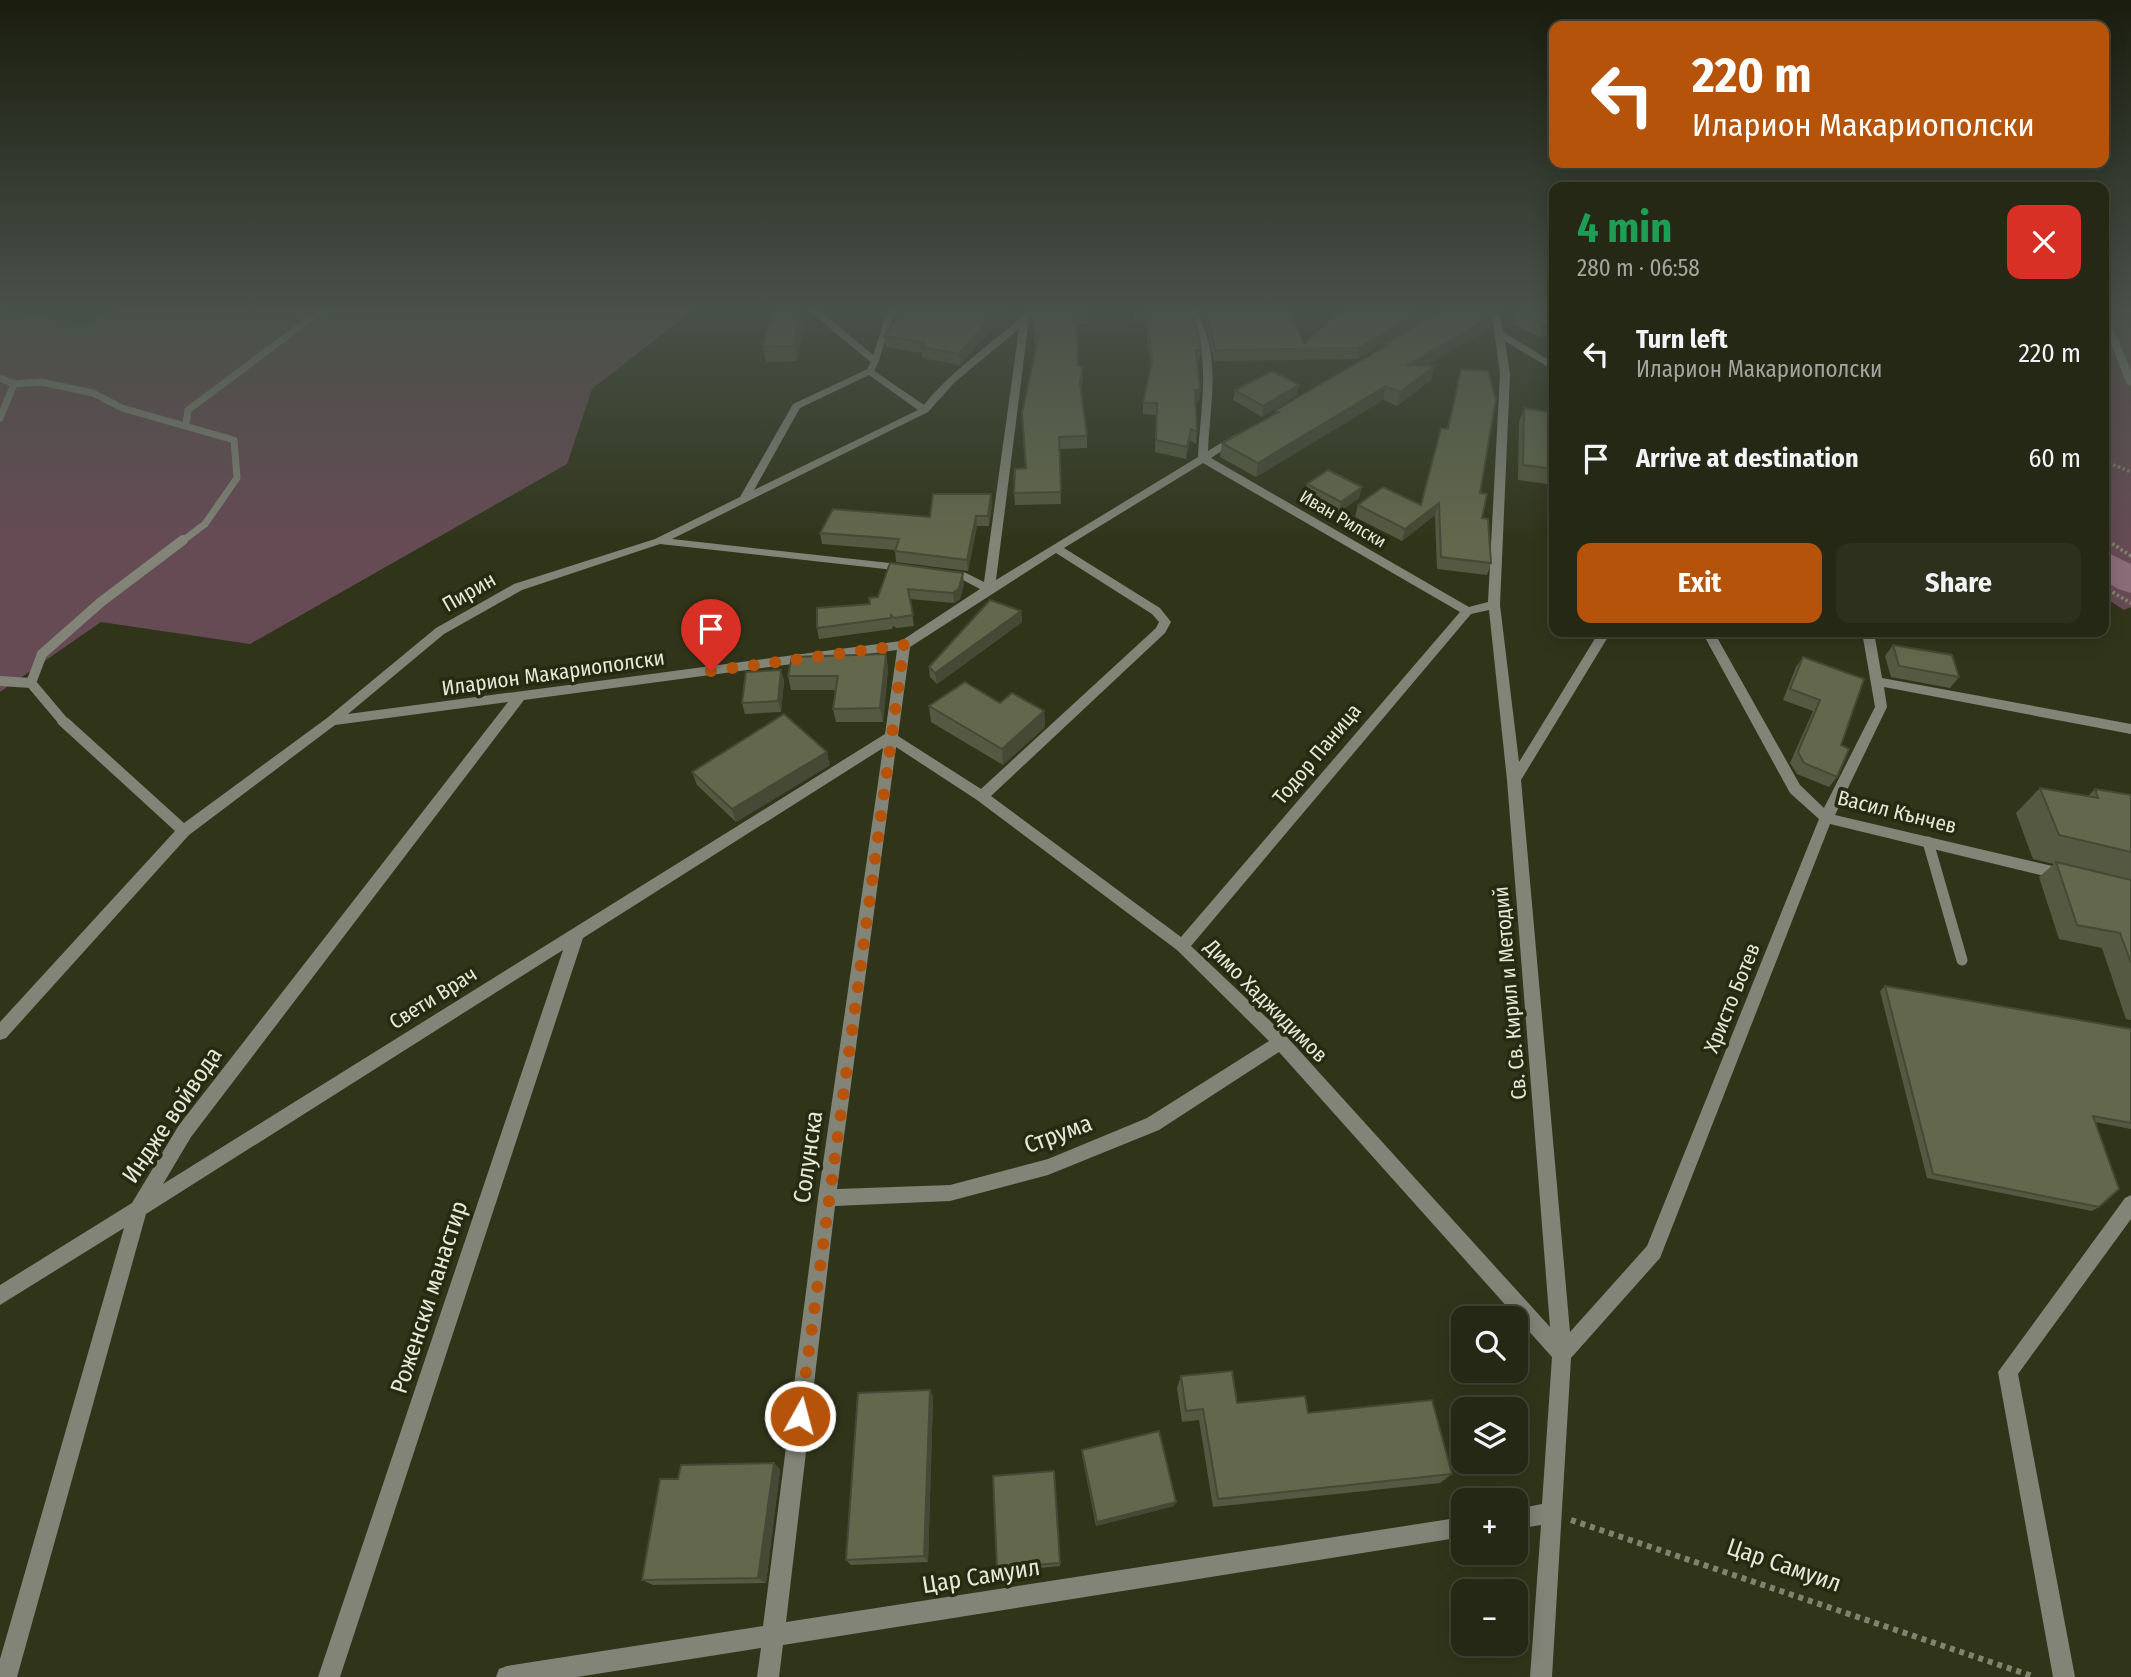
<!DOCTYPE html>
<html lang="en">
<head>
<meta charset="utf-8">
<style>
	:root { --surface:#242814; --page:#2c301d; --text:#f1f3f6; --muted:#a3a6a0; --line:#414434; --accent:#b45309 }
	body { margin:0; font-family:"Fira Sans Condensed",sans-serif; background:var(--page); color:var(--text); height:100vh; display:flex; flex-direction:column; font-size:26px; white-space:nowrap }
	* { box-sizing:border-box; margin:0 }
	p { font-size:23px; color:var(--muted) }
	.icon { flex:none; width:38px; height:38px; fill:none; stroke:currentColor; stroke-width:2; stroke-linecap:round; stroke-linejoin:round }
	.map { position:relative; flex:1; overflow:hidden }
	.side { position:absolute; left:1549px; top:182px; width:560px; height:455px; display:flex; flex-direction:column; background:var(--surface); border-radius:14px; box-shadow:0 4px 18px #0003,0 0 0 2px var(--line) }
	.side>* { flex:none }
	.hud { position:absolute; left:1549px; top:21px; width:560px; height:147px; border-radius:14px; box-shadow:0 4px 18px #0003,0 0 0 2px var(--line); background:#b45309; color:#fff; overflow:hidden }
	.controls { position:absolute; left:1451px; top:1306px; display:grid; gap:14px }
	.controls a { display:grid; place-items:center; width:77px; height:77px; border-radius:14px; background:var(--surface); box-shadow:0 4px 18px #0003,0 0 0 2px var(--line); font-size:35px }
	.pin { position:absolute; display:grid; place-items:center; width:60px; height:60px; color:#fff; margin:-72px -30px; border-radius:50% 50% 50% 0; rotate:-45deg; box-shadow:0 0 7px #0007 }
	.pin .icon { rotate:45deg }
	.me { position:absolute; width:77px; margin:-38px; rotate:7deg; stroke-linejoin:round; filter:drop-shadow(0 0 5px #0008) }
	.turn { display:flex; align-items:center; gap:24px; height:147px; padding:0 28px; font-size:32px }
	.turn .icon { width:91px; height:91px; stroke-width:2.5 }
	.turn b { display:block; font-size:49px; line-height:60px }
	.round { display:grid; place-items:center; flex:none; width:74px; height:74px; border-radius:14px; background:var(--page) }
	.head { display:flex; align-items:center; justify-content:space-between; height:119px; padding:0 28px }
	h1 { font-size:42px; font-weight:700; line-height:52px; color:#1e9e55 }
	.primary-button { display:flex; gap:14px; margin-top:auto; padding:14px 28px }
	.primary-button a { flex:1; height:80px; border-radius:14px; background:var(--accent); color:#fff; font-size:28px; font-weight:700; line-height:80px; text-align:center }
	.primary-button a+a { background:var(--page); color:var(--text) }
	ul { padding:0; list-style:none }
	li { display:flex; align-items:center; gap:21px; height:105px; padding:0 28px }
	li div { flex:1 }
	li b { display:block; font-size:26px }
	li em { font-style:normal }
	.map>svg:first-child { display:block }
	.green { fill:#664b55 }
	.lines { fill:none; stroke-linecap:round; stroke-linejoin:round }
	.river { fill:#8a6c78; fill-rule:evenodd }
	.path-far1 { stroke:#80846e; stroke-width:3.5; stroke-dasharray:2.5 2.5; stroke-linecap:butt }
	.path { stroke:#80846e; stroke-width:6; stroke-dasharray:5 5; stroke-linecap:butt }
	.lane-far2 { stroke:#818477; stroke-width:7 }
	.lane-far1 { stroke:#818477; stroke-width:10 }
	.lane { stroke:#818477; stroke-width:11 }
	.street { fill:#818477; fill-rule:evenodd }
	.wall { fill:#555941 }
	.shaded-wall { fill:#454935 }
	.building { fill:#63684c; stroke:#454935; stroke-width:2 }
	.route { stroke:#b45309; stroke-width:12; stroke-dasharray:0 21.6 }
	.labels { text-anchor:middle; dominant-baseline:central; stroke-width:7; stroke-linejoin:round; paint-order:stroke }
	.far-street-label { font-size:18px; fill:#e5e9d9; stroke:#262a10 }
	.street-label { font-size:21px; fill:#e5e9d9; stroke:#262a10 }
	.near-street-label { font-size:24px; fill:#e5e9d9; stroke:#262a10 }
</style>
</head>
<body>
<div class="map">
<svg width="2131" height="1677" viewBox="0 0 2131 1677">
	<rect width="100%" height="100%" fill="#30351a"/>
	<g class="green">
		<polygon points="121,307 697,307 592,389 567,464 250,644 101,622 0,692 0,309 83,325"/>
		<polygon points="2104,307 2131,307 2131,607 2124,610 2104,597"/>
	</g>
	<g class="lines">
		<polygon class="river" points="2104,551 2131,564 2131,593 2118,589 2104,580"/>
		<g class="path-far1">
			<polyline points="2104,461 2131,472"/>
			<polyline points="2104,538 2131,556"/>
			<polyline points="2104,587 2131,603"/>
		</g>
		<polyline class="path" points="1571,1520 2035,1677"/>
		<g class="lane-far2">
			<polyline points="460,307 464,309"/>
			<polyline points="810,307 875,361 870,371"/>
			<polyline points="875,361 892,307"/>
			<polyline points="0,378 14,384"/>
			<polyline points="0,418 14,384 41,382 93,393 122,408 234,440 237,478 205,524 181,542"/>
			<polyline points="186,424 188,410 326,307"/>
		</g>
		<g class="lane-far1">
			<polyline points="0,681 31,683"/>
			<polyline points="63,721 31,683 42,654 101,602 183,540"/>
		</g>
		<polyline class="lane" points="1928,842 1962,960"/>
		<g class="street">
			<path d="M1031,307h9l-11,12 -33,261 202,-123c2,-50 16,-106 -13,-150h8c30,42 17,95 15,144l26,-16 9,2 -32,21 258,149 19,-5 12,-228 -9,-67h8l4,25 51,31v7l-3,-1 -46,-28 5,33 -10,231 19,157 80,-130h12l-90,148 49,552 77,-86 172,-427 -29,-26 -88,-161h12l86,153 24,23 51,-101 -13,-75h12l8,46 249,46v10l-247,-47 3,20 -52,108 230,54 5,2 2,4 -2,4 -5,2 -235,-57 -170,434 -89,100 -19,319h-22l11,-152 -25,4v-20l26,-5 10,-147 -273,-305 -120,78 -111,45 -98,26 -115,5 -49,416 677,-105v20l-680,108 -4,32h-22l4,-29 -184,29h-81l3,-8 8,-3 256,-40 55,-428 65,-450 -300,190 -243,739h-22l245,-727 -417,264 -129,463h-17v-18l124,-431 -124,77v-20l132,-82 47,-78 329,-423 -173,23 -146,110 -183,203 -6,2v-18l175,-191 -117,-107 -1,-3 1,-3h10l116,105 143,-105 109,-90 78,-44 141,-45 85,-42 53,-93 77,-36 54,37c31,-39 73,-63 107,-98zM1019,329l-35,253 -20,-10 -23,-1v6l20,2 19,10 -79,52 -553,73 96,-80 78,-44 138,-46 252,28v-6l-4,-1 -236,-26 256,-127 27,-30zM869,375l49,35 -164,80 46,-82zM1203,463l257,149 -279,325 -190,-141 174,-163 6,-11 -11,-14 -96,-60zM1056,553l96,61 7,8 -3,6 -175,161 -83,-53 12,-89zM1489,610l18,170 43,547 -263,-290 -96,-91 280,-332zM897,650l-12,84 -722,450 28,-47 333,-437zM896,747l81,53 200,150 92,91 -122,77 -99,41 -98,26 -113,4z"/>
			<polygon points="2104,312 2108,315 2131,371 2131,386 2126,383 2104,325"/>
			<polygon points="2131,1195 2131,1219 2018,1374 2075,1677 2053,1677 1998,1372 2125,1198"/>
		</g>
	</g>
	<g class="wall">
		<polygon points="894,307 1027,307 1006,327 994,326 960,365 922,358 922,353 886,347 884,336 897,319 895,319"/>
		<polygon points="1088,307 1088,324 1076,324 1078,366 1083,378 1081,389 1087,436 1087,448 1059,449 1061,504 1015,505 1014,493 1025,468 1022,413 1037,346 1035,346 1031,309"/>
		<polygon points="1132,307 1189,307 1201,350 1199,361 1197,361 1200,390 1199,401 1196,402 1197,432 1196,444 1190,440 1186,459 1155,452 1156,415 1143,414 1143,403 1151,368 1147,334 1145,321 1135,321"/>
		<polygon points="1196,307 1288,307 1304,344 1344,307 1444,307 1357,359 1214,361 1205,322"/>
		<polygon points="1517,307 1554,307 1554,332 1541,338 1514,324"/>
		<polygon points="806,312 797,361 766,362 763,347"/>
		<polygon points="1495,314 1491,327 1426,366 1431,380 1397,406 1383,400 1256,477 1220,457 1222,443 1276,413 1276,410 1382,348 1382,346"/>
		<polygon points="1461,369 1480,493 1482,518 1491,563 1487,575 1437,569 1435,515 1402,541 1355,517 1358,505 1421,505 1447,429"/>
		<polygon points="1235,390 1297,395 1262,417 1233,400"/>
		<polygon points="1524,408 1554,413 1554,485 1518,480 1519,422"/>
		<polygon points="1307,484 1359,498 1339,512 1305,495"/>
		<polygon points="992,505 989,526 977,526 968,571 896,562 895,550 822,544 820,533 930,517"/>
		<polygon points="890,563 964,584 960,599 954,603 910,599 914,626 897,628 893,626 892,629 819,639 817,628 870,604 878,597"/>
		<polygon points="1021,611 1022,622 937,684 930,677 929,667"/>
		<polygon points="1893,645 1959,677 1950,688 1891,677 1885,656"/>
		<polygon points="886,654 888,669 883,722 836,722 833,709 836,690 791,690 788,676"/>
		<polygon points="1803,657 1841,745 1837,777 1829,787 1797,774 1790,763 1813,711 1783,700 1796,667"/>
		<polygon points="781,670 784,681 781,712 745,714 742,703"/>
		<polygon points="1000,703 1044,711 1045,727 1003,765 931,722 929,706"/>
		<polygon points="830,765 736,822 697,785 692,772"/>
		<polygon points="2040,788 2088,796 2095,789 2131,795 2131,1020 2126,1019 2102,948 2059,939 2039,877 2054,864 2033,859 2016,813"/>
		<polygon points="1885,986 2131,1029 2131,1129 2095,1122 2099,1207 2092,1211 1927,1178 1880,991"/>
		<polygon points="1181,1376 1237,1403 1308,1413 1452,1474 1440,1483 1213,1507 1199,1420 1182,1422 1177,1388"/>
		<polygon points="930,1390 933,1398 928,1562 851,1565 846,1560"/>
		<polygon points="1082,1450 1174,1506 1096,1526 1082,1455"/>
		<polygon points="774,1463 780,1470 766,1583 653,1585 642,1580"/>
		<polygon points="1054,1471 1060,1566 998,1572 997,1568"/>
	</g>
	<g class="shaded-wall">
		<polygon points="801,307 805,307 806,312 797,361 794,346"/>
		<polygon points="1015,307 1027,307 1006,327 1005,316"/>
		<polygon points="1428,307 1444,307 1357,359 1359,348"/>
		<polygon points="1495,314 1491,327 1405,379 1408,365"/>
		<polygon points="993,315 994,326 960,365 959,354"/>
		<polygon points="1554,322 1554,332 1541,338 1544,326"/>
		<polygon points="1435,366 1431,380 1397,406 1400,392"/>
		<polygon points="1299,385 1297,395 1262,417 1263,406"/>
		<polygon points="1386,386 1383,400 1256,477 1258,463"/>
		<polygon points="1195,390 1200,390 1199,401 1194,402"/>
		<polygon points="1191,429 1190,440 1186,459 1187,447"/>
		<polygon points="1362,487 1359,498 1339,512 1341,502"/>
		<polygon points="991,494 992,505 989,526 988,516"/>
		<polygon points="1439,503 1435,515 1402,541 1405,529"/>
		<polygon points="976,516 977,526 968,571 967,560"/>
		<polygon points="963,573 964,584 960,599 954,603 953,593"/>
		<polygon points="1021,611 1022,622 937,684 935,673"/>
		<polygon points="886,654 888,669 883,722 880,708"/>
		<polygon points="781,670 784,681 781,712 778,701"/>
		<polygon points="1044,711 1045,727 1003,765 1002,749"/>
		<polygon points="827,752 830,765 736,822 732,809"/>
		<polygon points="930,1390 933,1398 928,1562 924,1556"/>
		<polygon points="774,1463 780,1470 766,1583 758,1578"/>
		<polygon points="1176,1502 1174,1506 1096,1526 1097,1522"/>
	</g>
	<g class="building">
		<polygon points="772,307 801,307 794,346 763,347"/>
		<polygon points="894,307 1015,307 1005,316 993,315 959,354 921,347 925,343 884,336 905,309 893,308"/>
		<polygon points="1033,307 1088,307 1088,313 1076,313 1078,366 1083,366 1080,383 1087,436 1059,437 1061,492 1014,493 1015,469 1026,468 1022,413 1039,334 1034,334 1031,309"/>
		<polygon points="1135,307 1189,307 1198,332 1201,350 1196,350 1200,390 1195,390 1197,432 1191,429 1187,447 1156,440 1157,403 1143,403 1152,362 1148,322 1145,309 1136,310"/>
		<polygon points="1203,307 1288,307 1304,344 1344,307 1428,307 1359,348 1215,350 1206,311"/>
		<polygon points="1446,307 1479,307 1495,314 1408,365 1435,366 1400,392 1386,386 1258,463 1222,443 1279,412 1276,410 1386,346 1382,346"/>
		<polygon points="1519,307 1554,307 1554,322 1544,326 1518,312"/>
		<polygon points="1461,369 1488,371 1496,399 1480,493 1487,494 1482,518 1488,519 1491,563 1441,557 1439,503 1405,529 1358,505 1383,487 1421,505 1441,428 1448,429"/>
		<polygon points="1273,371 1299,385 1263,406 1235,390"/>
		<polygon points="1524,408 1554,413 1554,469 1523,465"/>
		<polygon points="1328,470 1362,487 1341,502 1307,484"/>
		<polygon points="933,494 991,494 988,516 976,516 967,560 895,551 899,539 820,533 833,509 930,517"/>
		<polygon points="890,563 963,573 959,588 953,593 908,589 913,615 895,618 891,615 891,618 817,628 817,608 870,604 869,598 878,597"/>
		<polygon points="990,600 1021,611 935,673 929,667"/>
		<polygon points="1893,645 1952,655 1959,677 1899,666"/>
		<polygon points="886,654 880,708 833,709 838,676 788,676 792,657"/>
		<polygon points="1803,657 1864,679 1841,745 1849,749 1837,777 1804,763 1798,752 1820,700 1790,689"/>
		<polygon points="781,670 778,701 742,703 746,672"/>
		<polygon points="965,682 1000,703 1012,693 1044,711 1002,749 929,706"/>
		<polygon points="784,714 827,752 732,809 692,772"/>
		<polygon points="2040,788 2098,798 2095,789 2131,795 2131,852 2059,835"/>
		<polygon points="2056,862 2131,880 2131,963 2120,933 2077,925"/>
		<polygon points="1885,986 2131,1029 2131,1123 2093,1116 2119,1189 2099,1207 1933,1174"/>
		<polygon points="1232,1371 1237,1403 1305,1396 1308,1413 1432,1400 1452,1474 1218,1499 1203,1409 1186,1411 1181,1376"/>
		<polygon points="930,1390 924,1556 846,1560 858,1393"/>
		<polygon points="1159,1431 1176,1502 1097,1522 1082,1450"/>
		<polygon points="774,1463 758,1578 642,1580 660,1479 678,1479 681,1465"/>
		<polygon points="1054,1471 1060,1563 997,1568 993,1476"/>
	</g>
	<linearGradient id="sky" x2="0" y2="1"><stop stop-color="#1a1d0e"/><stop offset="0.57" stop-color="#485149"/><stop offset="1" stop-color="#485149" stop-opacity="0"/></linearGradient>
	<rect width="2131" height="542" fill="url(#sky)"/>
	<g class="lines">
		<polyline class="route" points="711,671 904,645 800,1416"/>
	</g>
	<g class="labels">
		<g class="far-street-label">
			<text transform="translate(1343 519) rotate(30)">Иван Рилски</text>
		</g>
		<g class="street-label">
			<text transform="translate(469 592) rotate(-30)">Пирин</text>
			<text transform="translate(553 673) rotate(-8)">Иларион Макариополски</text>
			<text transform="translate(1317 754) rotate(-50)">Тодор Паница</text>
			<text transform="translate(1897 812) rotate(14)">Васил Кънчев</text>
			<text transform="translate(1510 993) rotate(-95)">Св. Св. Кирил и Методий</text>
			<text transform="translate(433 998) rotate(-32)">Свети Врач</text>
			<text transform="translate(1732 998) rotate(-68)">Христо Ботев</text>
			<text transform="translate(1266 1001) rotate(45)">Димо Хаджидимов</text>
		</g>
		<g class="near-street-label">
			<text transform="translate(172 1115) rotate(-56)">Индже войвода</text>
			<text transform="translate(1058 1134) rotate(-20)">Струма</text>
			<text transform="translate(808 1157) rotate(-82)">Солунска</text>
			<text transform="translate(429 1297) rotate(-72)">Роженски манастир</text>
			<text transform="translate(1784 1565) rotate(19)">Цар Самуил</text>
			<text transform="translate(981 1576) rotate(-9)">Цар Самуил</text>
		</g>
	</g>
</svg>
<div class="controls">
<a><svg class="icon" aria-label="search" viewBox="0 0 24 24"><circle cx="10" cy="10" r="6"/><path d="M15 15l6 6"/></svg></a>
<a><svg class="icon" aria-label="layers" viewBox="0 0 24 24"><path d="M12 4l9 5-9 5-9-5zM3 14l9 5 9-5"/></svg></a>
<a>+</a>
<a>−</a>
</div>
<div class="pin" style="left:711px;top:671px;background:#d93025"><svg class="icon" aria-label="arrive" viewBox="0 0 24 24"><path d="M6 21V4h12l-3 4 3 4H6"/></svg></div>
<svg class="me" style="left:800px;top:1416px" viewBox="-20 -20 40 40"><circle r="17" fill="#b45309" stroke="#fff" stroke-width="3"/><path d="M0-11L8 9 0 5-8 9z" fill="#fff"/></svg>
<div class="hud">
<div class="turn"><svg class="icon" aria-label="left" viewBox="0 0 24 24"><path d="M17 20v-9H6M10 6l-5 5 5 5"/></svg><div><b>220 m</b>Иларион Макариополски</div></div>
</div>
<section class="side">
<div class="head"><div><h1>4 min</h1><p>280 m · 06:58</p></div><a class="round" style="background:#d93025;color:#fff"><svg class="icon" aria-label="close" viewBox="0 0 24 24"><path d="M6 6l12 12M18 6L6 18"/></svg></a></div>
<ul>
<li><svg class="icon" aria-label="left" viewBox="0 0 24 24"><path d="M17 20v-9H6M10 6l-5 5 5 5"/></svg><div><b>Turn left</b><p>Иларион Макариополски</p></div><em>220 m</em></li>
<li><svg class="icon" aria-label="arrive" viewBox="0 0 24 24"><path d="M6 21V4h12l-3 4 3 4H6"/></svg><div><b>Arrive at destination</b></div><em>60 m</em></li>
</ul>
<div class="primary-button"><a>Exit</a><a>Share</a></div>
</section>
</div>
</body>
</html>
